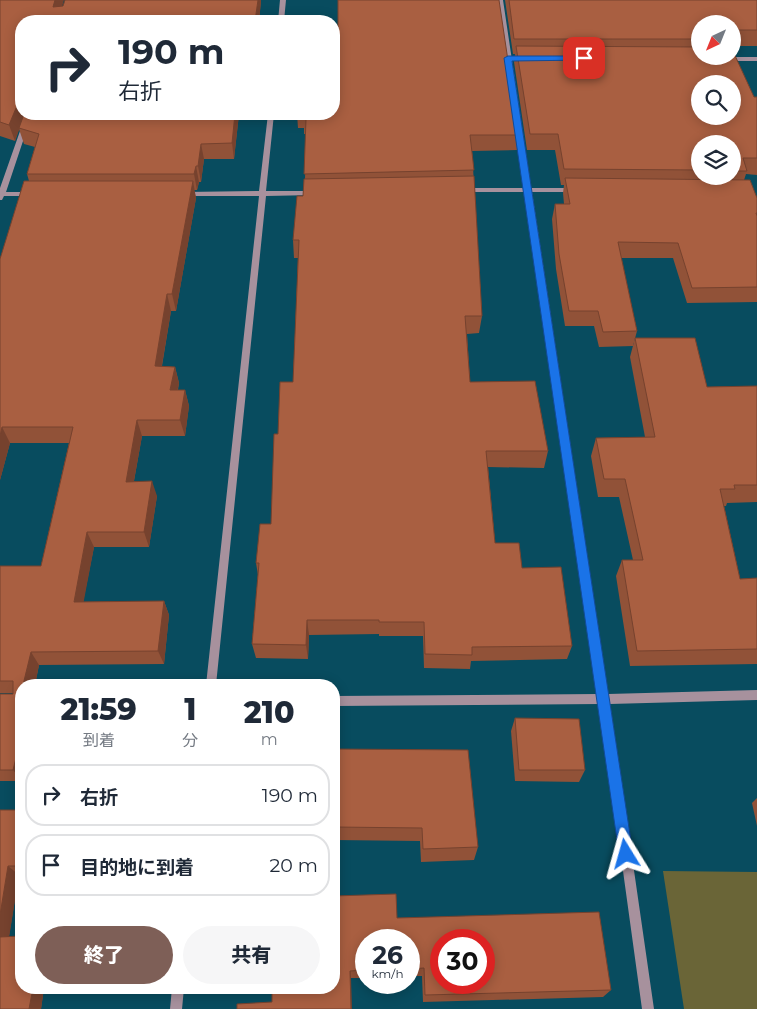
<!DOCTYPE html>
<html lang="ja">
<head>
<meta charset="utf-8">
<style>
	:root { --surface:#fff; --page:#f6f6f7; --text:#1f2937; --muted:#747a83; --line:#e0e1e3; --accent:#7e5f57 }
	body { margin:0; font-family:Montserrat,"Noto Sans JP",sans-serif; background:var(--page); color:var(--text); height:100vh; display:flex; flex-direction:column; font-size:19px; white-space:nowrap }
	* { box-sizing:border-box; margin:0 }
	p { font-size:16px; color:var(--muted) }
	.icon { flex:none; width:28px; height:28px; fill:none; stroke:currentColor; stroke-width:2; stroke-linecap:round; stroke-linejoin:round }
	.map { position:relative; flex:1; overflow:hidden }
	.sheet { position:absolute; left:15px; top:679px; width:325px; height:315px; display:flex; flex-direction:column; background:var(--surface); border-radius:20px; box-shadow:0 2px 12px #0003 }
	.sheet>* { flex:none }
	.guide { position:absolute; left:15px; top:15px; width:325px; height:105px; border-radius:20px; box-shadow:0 2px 12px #0003; background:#fff; color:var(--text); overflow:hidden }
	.needle { width:32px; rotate:223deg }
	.tools { position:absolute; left:691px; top:15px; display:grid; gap:10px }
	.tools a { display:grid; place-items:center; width:50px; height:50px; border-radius:50%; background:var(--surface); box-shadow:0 2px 12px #0003; font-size:25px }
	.speed { position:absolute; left:355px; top:929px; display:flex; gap:10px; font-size:25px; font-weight:700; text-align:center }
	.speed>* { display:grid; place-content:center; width:65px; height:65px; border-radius:50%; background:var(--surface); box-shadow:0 2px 12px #0003; line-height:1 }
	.speed small { font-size:12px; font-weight:400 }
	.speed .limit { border:8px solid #d22; background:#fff; color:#111 }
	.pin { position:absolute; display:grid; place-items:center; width:42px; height:42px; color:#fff; margin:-21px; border-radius:10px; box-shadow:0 2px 8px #0006 }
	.me { position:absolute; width:55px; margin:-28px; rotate:352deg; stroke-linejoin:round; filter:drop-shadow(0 0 4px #0008) }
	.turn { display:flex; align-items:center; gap:18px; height:105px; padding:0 20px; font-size:22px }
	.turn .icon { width:65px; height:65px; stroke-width:2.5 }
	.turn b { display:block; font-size:35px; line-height:42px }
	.eta { display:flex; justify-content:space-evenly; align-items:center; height:85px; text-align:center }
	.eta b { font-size:30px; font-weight:800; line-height:35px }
	.button { display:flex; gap:10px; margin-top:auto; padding:10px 20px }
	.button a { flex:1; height:58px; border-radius:30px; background:var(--accent); color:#fff; font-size:20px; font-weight:800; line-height:58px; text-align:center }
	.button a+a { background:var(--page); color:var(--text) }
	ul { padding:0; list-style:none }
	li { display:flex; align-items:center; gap:15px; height:62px; margin:0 10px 8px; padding:0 10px; border:2px solid var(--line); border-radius:20px }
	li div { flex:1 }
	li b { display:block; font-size:19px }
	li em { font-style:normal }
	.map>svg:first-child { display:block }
	.green { fill:#6a6537 }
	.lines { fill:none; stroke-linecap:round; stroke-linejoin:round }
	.minor { fill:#a7919d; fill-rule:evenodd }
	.wall { fill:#915238; fill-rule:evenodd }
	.shaded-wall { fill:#76422e }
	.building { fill:#a95f41; stroke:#76422e; fill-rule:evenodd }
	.route { fill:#1a73e8; stroke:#114b97 }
</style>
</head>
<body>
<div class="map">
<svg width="757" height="1009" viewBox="0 0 757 1009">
	<rect width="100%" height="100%" fill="#084c5f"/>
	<polygon class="green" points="663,871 757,872 757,1009 684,1009"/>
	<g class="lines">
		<g class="minor">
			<polygon points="280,0 286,0 284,21 278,21"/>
			<polygon points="497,0 503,0 531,188 575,188 578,190 575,192 532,192 608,694 757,690 757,700 610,704 654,1009 642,1009 600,704 334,706 334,696 598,694 525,192 465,192 462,190 465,188 525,188"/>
			<polygon points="757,57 757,61 725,61 722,59 725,57"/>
			<polygon points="26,114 32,114 6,192 30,192 33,194 30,196 4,196 2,200 0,200 0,188"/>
			<polygon points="268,114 274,114 266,191 315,191 318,193 315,195 266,196 216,685 206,685 259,196 185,196 182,194 185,192 259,191"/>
			<polygon points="172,988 184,988 182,1009 170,1009"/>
		</g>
	</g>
	<g class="wall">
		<polygon points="0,0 62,6 261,1 259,21 21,21 21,114 239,114 234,159 204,159 201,182 199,182 197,190 194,190 196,198 176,311 171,311 162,366 175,367 179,383 178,390 185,390 189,406 185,436 142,436 134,481 157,496 149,547 94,547 83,602 164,601 169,615 164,664 39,665 35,685 21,685 21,781 0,781 0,694 13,694 13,693 0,693 0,566 41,566 69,443 10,443 0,480 0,259 29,181 27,174 35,147 24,144 19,129 15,141 0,136"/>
		<path d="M505,0h252v46h-25v-22h-32v32l54,41h3v78l-11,-1 -2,6 13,18v104l-70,1 -14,-45h-52l16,73 -4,15 -34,1 -5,-21h-29l-9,-57 -4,-50 3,-15h9l-1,-11 1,-8h-3l-6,-35h-28l-13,-88 1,-8h-2zM700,144h32v32h-32z"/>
		<polygon points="297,114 334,114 519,135 517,150 472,151 482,316 479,333 467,334 470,382 548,451 544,468 488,467 495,543 522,568 572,646 567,659 471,661 470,669 424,668 423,636 379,636 379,634 309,635 308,659 256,658 252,644 258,575 256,563 271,524 278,434 293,382 298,258 294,258 293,240 303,196 305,179 306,134 304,134 304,128 298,128"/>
		<polygon points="635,338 707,387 757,386 757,502 727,503 726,506 724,506 740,579 757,578 757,664 630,666 616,576 622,560 633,560 619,497 598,497 591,456 596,438 645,437 630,357"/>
		<polygon points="515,718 585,770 579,782 515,781 511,731"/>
		<polygon points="334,749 478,847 474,860 421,862 420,841 334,840"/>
		<polygon points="757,798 757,826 752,803"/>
		<polygon points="0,810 21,810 21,875 19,875 9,936 44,988 41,1009 0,1009"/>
		<polygon points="397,918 611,990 603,997 423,1002 422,976 409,976 409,940 366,940 366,978 351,978 272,1002"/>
	</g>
	<g class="shaded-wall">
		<polygon points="55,0 64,0 58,21 53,7"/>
		<polygon points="258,0 261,0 261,1 259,21 255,21"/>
		<polygon points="21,96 21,114 25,114 15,141 9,125"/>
		<polygon points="235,114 239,114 234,159 232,143"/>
		<polygon points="201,144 204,159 201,182 198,166"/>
		<polygon points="196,166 199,182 197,190 194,174"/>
		<polygon points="193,181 196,198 176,311 172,294"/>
		<polygon points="167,294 171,311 159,382 155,366"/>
		<polygon points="175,367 179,383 174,406 170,390"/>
		<polygon points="185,390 189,406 185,436 180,420"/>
		<polygon points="137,420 142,436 131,497 126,482"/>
		<polygon points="2,427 10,443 0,480 0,436"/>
		<polygon points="152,481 157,496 149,547 144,532"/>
		<polygon points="87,532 94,547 81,616 74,602"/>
		<polygon points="164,601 169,615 164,664 158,651"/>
		<polygon points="307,620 309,635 308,659 306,645"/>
		<polygon points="31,652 39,665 35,685 23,685"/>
		<polygon points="21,695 21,725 16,719"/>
		<polygon points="21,738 21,779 13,770"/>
		<polygon points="8,866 19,875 8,944 0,939 0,915"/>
		<polygon points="350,971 351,978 352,1009 351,1009"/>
		<polygon points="33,988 44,988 41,1009 29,1009"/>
	</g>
	<g class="building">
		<polygon points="0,0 55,0 53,7 63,6 65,0 258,0 255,21 21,21 21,96 9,125 0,122"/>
		<polygon points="338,0 499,0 519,135 470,135 474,170 304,174 306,119 303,119 304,114 334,114 334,50 338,50"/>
		<polygon points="509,0 757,0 757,30 732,30 732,24 700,24 700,39 514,39"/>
		<path d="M516,46l184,1v9h32v-7l22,48h3v61h-14l4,13h-15v-27h-32v26l-136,-1 -6,-35h-28zM700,84h32v32h-32z"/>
		<polygon points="24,114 235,114 232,143 201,144 198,166 196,166 194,174 27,174 39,134 19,128"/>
		<polygon points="474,176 482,316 465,316 470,382 535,381 548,451 486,451 495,543 519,543 522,568 561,567 572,646 472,647 472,655 425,654 424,622 379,622 379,620 307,620 306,645 252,644 259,563 256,563 260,524 271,524 274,434 278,434 280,382 293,382 299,240 293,240 297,196 303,196 304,179"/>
		<polygon points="565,178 750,180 757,198 757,213 756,213 757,216 757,287 692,288 678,243 618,242 637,331 603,332 598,311 569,311 559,254 555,204 570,204"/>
		<polygon points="24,181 193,181 172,294 167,294 155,366 175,367 170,390 185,390 180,420 137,420 126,482 152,481 144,532 87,532 74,602 164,601 158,651 31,652 23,685 21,685 21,695 16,719 21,719 21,738 13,770 0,770 0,694 13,694 13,681 0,681 0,566 41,566 73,427 2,427 0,436 0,259"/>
		<polygon points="635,338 695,338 707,387 757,386 757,485 734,485 735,489 720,489 740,579 757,578 757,649 637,651 622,560 643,560 625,479 604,479 596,438 655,437"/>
		<polygon points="515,718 579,719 585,770 519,770"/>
		<polygon points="334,749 468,750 478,847 423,849 422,828 334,827"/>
		<polygon points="0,810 21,810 21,866 8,866 0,915"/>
		<path d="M396,894l1,24 202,-6 12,78 -186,5 -1,-27 -15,1v-29h-43v30l-16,1 1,38h-114v-5l35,-2v-14h62v-92zM441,940h43v42h-43z"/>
		<polygon points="21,936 21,988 33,988 29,1009 0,1009 0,937"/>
	</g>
	<polygon class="route" points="584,56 587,57 587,60 512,61 633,854 631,859 626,861 621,859 619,854 504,58 508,56"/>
</svg>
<div class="tools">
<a><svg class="needle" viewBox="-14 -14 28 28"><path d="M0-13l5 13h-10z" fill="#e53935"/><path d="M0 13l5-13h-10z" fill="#747a83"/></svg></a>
<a><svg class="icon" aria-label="search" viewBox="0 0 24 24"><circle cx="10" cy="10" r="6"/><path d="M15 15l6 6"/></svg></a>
<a><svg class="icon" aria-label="layers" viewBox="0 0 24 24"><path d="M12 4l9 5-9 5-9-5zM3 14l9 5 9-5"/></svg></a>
</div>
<div class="speed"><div>26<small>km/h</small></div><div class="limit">30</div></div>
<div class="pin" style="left:584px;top:58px;background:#d93025"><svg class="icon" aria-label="arrive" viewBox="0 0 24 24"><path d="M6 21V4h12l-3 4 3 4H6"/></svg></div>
<svg class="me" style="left:626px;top:854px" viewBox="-20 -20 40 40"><path d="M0-17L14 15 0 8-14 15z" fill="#1a73e8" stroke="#fff" stroke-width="4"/></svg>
<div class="guide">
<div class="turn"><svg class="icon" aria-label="right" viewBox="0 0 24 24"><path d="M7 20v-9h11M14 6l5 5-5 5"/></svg><div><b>190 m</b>右折</div></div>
</div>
<section class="sheet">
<div class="eta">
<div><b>21:59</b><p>到着</p></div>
<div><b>1</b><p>分</p></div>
<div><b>210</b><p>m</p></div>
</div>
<ul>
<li><svg class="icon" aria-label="right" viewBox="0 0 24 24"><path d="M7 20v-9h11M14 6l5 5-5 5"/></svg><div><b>右折</b></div><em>190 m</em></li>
<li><svg class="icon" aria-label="arrive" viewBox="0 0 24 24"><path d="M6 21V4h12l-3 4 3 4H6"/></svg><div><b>目的地に到着</b></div><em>20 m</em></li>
</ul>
<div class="button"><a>終了</a><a>共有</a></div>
</section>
</div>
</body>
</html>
